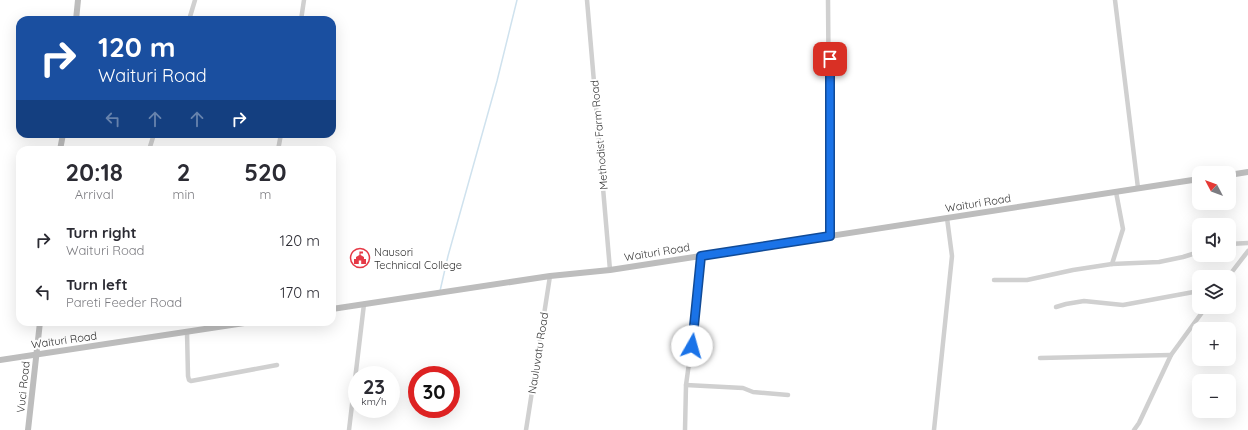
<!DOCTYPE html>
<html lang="en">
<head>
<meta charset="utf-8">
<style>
	:root { --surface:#fff; --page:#f7f7f7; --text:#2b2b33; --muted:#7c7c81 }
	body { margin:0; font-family:Quicksand,sans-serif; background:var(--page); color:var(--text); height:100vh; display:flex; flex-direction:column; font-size:15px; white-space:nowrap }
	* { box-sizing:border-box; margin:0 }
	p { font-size:13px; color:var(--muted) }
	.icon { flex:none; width:22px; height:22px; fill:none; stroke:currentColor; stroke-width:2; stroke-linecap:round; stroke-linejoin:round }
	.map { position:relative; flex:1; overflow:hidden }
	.sheet { position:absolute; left:16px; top:146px; width:320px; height:180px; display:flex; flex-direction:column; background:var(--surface); border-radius:12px; box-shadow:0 4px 16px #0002 }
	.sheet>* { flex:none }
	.hud { position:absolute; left:16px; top:16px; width:320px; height:122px; border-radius:12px; box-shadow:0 4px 16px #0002; background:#1a4fa0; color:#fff; overflow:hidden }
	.needle { width:26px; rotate:311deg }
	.buttons { position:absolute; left:1192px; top:166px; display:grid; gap:8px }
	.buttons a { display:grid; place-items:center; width:44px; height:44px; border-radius:8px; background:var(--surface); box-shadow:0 4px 16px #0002; font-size:20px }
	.speed { position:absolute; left:348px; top:366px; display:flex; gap:8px; font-size:20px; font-weight:700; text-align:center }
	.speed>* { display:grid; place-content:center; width:52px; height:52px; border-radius:50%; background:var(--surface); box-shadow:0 4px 16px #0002; line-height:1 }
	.speed small { font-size:10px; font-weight:400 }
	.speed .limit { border:6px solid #d22; background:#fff; color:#111 }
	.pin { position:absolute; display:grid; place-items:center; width:34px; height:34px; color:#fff; margin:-17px; border-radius:8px; box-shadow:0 2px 6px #0006 }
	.me { position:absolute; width:44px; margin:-22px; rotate:7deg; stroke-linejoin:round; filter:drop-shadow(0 0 3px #0008) }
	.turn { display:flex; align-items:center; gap:14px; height:84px; padding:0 16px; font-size:18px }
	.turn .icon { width:52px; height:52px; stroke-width:2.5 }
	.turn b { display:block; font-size:28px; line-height:34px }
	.lanes { display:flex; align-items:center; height:38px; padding:0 16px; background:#0003; justify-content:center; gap:20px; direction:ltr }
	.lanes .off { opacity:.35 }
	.eta { display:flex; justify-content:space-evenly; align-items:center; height:68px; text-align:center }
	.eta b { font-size:24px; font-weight:700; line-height:28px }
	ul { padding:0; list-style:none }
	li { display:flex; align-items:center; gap:12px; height:52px; padding:0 16px }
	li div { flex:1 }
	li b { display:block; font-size:15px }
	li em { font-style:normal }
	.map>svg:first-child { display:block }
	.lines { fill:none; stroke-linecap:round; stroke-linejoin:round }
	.stream { stroke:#cfe2ee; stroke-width:1.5 }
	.street { stroke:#d0d0d0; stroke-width:4.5 }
	.secondary { stroke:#bdbdbd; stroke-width:6 }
	.route-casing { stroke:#114b97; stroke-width:10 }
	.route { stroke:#1a73e8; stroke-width:7 }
	.labels { text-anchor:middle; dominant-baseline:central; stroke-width:4; stroke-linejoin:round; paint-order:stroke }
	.street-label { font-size:11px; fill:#333; stroke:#fff }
	.poi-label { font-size:11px; fill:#333; stroke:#fff; text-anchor:start }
</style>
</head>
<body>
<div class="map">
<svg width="1248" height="430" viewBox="0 0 1248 430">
	<rect width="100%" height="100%" fill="#fff"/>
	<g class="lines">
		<polyline class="stream" points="440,291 448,256 497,81 517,0"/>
		<g class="street">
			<polyline points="587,0 610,270"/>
			<polyline points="828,0 830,236"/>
			<polyline points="1115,0 1138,188"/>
			<polyline points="189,20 195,0"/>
			<polyline points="301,20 304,0"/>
			<polyline points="149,150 154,134"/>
			<polyline points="278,150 281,134"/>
			<polyline points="1229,244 1248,243"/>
			<polyline points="1112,264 1123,229 1116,192"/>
			<polyline points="1228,277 1248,251"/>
			<polyline points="994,280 1027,280 1073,270 1112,264 1159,262 1183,257 1199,252"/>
			<polyline points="1056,307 1066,304 1084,301 1123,305 1199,291"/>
			<polyline points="187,332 188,376 189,380 191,381 277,365"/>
			<polyline points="1040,358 1171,355"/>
			<polyline points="686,385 743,388 753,392 788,395"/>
			<polyline points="349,430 364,304"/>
			<polyline points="526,430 550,276"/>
			<polyline points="685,430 686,385 695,320 701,256"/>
			<polyline points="934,430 952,256 947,218"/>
			<polyline points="1134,430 1139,423 1171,355 1206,307"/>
		</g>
		<g class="secondary">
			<polyline points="76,20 78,0"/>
			<polyline points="60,150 63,134"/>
			<polyline points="1229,175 1248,172"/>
			<polyline points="332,309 550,276 610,270 1199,179"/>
			<polyline points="0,360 251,322"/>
			<polyline points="28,430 40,322"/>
		</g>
	</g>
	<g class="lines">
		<g class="route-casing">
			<polyline id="route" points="692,346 701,256 830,236 830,59"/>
		</g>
		<use href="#route" class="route"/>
	</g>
	<defs>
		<g id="civic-ring" transform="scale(1)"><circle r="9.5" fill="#fff" stroke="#e63946" stroke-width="1.5"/><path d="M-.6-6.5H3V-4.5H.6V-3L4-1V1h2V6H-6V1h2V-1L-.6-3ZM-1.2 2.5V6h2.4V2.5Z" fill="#e63946"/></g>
	</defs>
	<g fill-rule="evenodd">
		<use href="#civic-ring" x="360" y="258"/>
	</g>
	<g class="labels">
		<g class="street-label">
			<text transform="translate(599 135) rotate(-95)">Methodist Farm Road</text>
			<text transform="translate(978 203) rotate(-9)">Waituri Road</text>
			<text transform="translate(657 252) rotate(-9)">Waituri Road</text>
			<text transform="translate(64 340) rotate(-8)">Waituri Road</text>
			<text transform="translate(538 353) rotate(-81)">Nauluvatu Road</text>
			<text transform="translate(23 387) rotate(-84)">Vuci Road</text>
		</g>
		<g class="poi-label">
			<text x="374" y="252">Nausori<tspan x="374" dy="13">Technical College</tspan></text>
		</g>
	</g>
</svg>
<div class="buttons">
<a><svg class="needle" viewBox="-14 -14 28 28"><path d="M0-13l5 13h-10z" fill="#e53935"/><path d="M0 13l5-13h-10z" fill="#7c7c81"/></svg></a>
<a><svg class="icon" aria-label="sound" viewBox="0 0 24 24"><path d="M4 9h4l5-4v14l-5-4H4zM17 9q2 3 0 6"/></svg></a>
<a><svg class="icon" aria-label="layers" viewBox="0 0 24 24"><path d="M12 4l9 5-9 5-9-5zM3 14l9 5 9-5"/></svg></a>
<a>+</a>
<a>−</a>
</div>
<div class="speed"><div>23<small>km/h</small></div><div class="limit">30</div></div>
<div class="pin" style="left:830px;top:59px;background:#d93025"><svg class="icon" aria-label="arrive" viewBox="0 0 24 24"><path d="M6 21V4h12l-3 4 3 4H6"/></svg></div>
<svg class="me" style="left:692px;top:346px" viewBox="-20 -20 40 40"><circle r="19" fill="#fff"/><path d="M0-13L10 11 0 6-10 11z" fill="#1a73e8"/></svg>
<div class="hud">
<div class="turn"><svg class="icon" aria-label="right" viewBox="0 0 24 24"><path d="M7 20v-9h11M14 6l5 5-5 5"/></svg><div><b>120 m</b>Waituri Road</div></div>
<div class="lanes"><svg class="icon off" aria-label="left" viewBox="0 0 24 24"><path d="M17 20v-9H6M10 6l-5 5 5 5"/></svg><svg class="icon off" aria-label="ahead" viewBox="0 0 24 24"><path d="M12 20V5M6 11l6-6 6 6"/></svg><svg class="icon off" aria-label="ahead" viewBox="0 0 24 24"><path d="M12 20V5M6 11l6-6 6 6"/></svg><svg class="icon" aria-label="right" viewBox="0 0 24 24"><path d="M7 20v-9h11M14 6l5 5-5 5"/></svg></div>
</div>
<section class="sheet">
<div class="eta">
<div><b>20:18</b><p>Arrival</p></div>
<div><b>2</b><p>min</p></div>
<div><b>520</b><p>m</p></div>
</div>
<ul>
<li><svg class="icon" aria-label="right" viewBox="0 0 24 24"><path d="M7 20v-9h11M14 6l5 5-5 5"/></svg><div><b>Turn right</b><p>Waituri Road</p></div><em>120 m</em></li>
<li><svg class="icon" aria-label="left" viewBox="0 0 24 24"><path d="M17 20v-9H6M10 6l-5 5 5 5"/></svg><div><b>Turn left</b><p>Pareti Feeder Road</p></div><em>170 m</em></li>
</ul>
</section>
</div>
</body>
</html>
